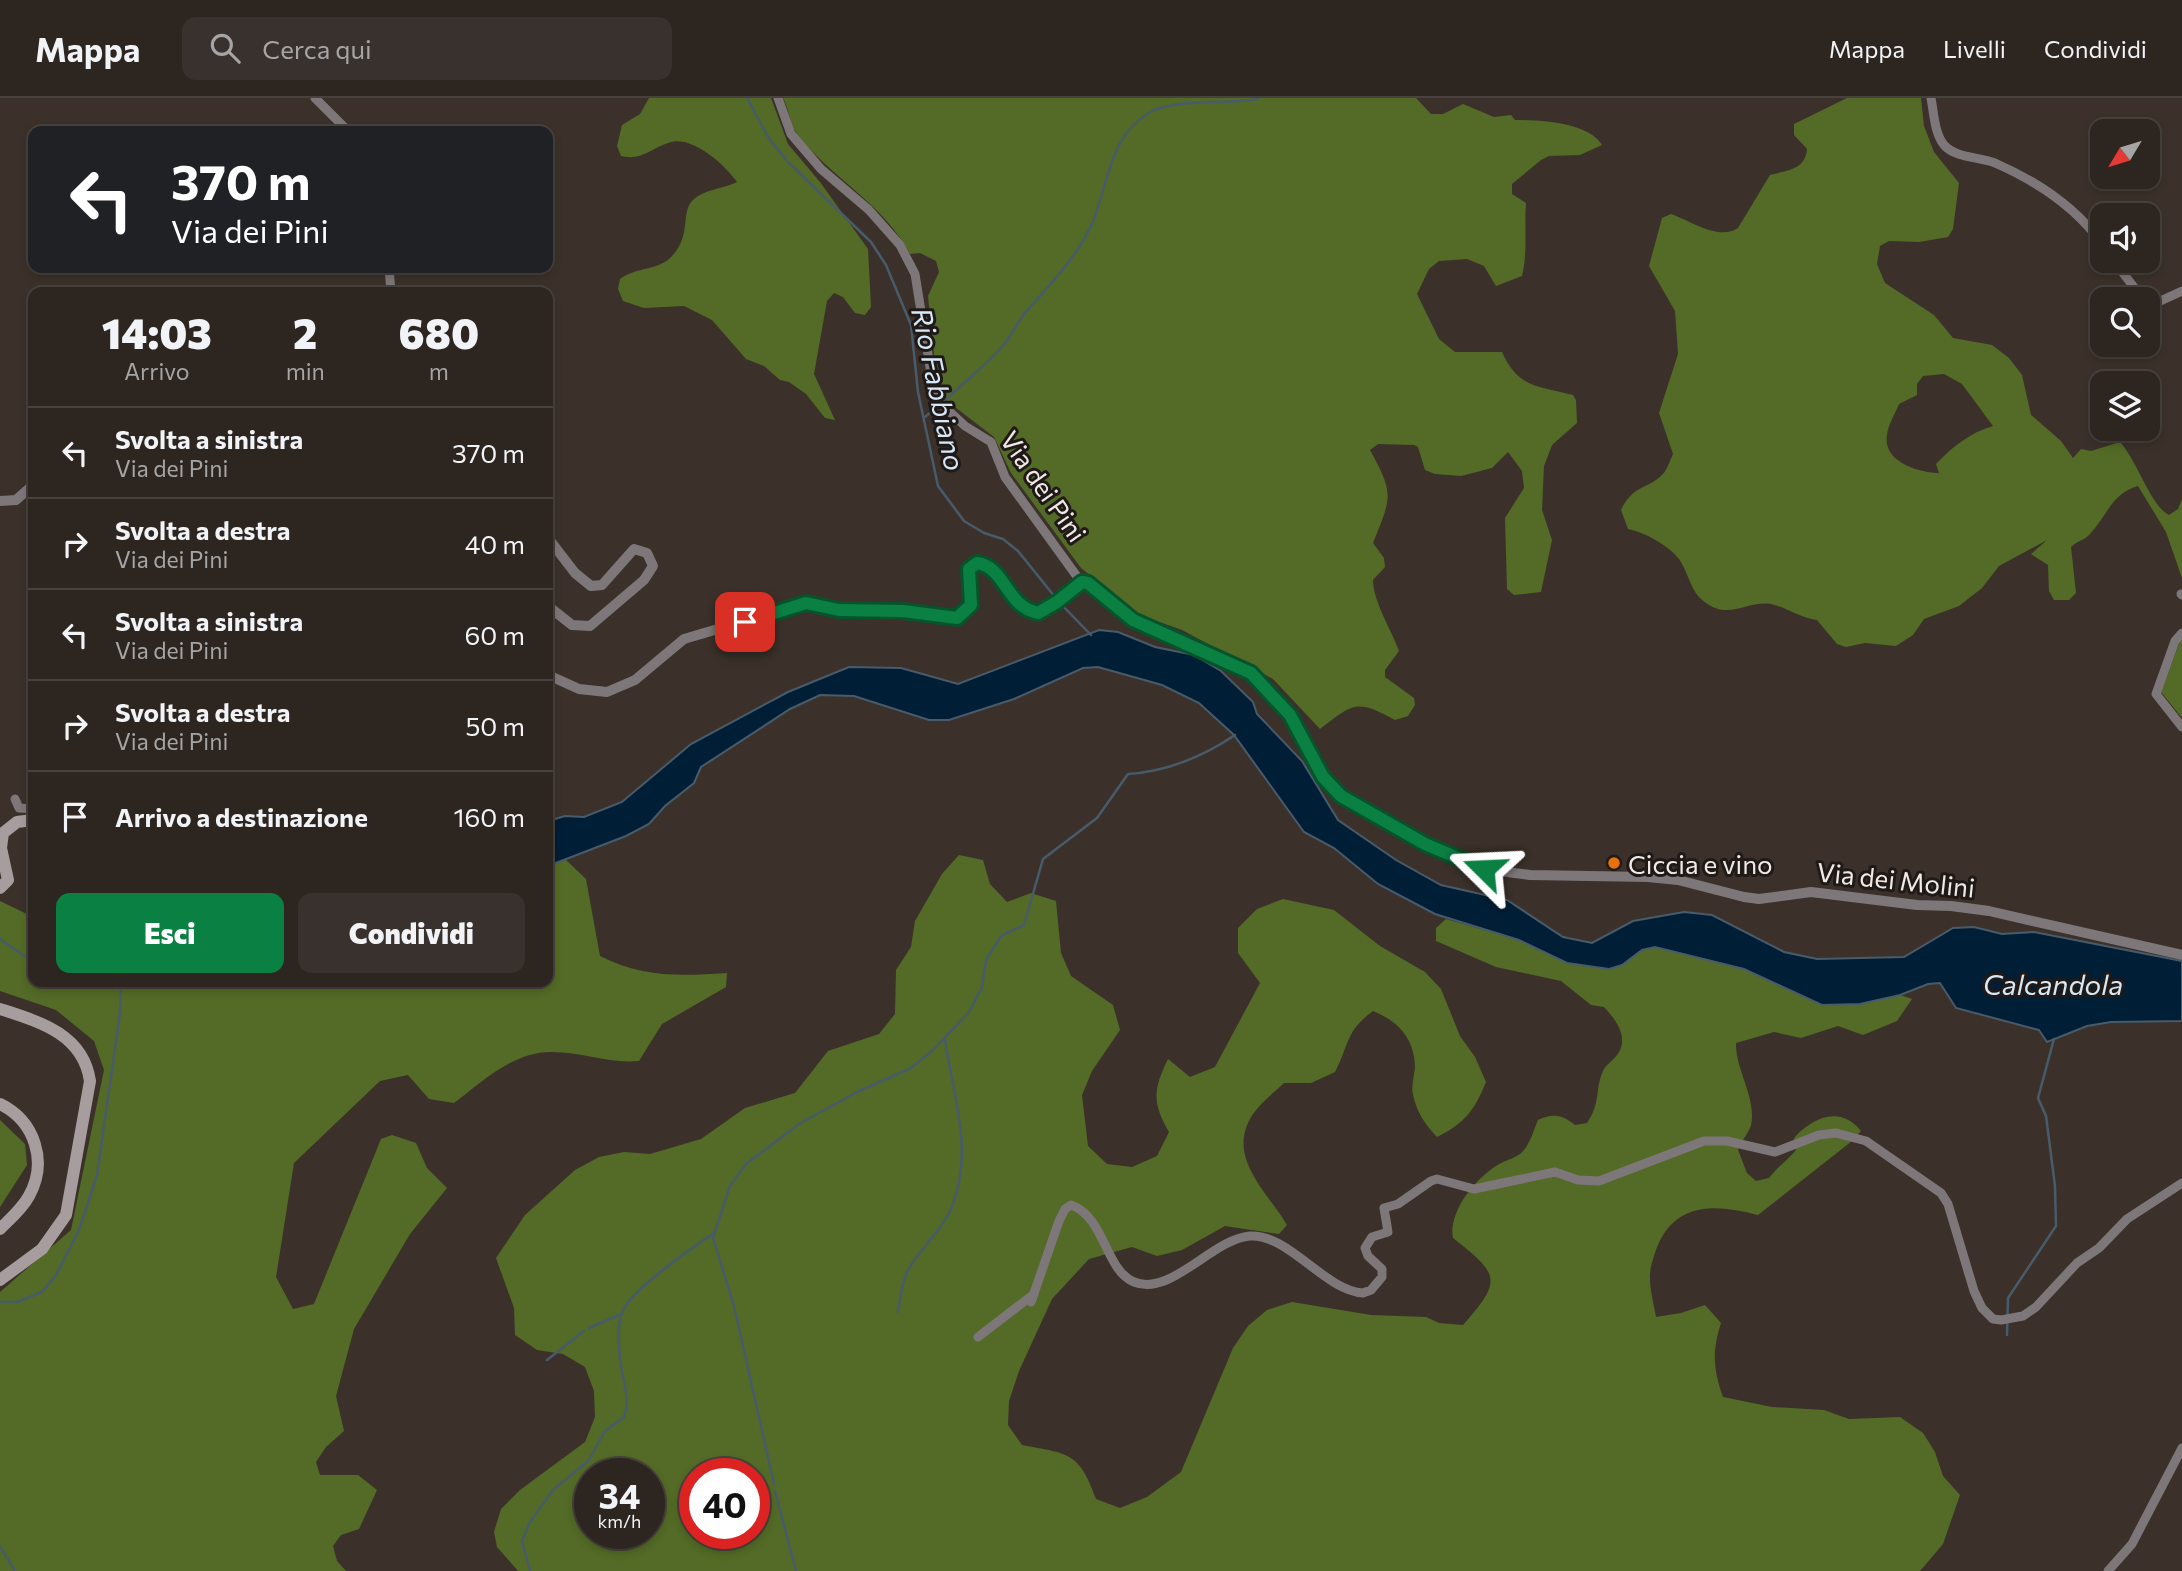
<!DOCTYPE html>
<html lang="it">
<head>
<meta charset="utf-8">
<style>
	:root { --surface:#2c2520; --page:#38312d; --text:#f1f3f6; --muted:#a6a5a5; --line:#48423e; --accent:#0b8043 }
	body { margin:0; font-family:Commissioner,sans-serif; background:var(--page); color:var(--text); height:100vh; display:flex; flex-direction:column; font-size:26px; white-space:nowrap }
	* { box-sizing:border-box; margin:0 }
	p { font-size:23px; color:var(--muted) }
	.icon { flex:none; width:38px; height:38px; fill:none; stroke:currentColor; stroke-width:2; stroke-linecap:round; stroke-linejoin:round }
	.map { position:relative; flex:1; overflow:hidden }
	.details { position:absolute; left:28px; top:189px; width:525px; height:700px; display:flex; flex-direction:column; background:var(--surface); border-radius:14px; box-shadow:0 4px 10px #0003,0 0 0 2px var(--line) }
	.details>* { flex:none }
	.guide { position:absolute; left:28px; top:28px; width:525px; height:147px; border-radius:14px; box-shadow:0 4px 10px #0003,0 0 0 2px var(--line); background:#202124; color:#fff; overflow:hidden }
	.needle { width:46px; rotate:232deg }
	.tools { position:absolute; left:2090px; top:21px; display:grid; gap:14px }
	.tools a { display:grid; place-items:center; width:70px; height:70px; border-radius:14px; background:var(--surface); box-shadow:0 4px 10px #0003,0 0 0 2px var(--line); font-size:35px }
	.speed { position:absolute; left:574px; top:1360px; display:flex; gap:14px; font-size:35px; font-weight:700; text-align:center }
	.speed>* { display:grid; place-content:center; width:91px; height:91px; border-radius:50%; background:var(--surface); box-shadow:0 4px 10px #0003,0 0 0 2px var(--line); line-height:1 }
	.speed small { font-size:18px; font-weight:400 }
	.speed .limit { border:10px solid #d22; background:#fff; color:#111 }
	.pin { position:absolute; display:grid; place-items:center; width:60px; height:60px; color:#fff; margin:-30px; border-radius:14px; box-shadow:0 4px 10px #0006 }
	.me { position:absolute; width:77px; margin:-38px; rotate:291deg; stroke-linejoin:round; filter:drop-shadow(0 0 5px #0008) }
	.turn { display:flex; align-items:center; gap:24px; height:147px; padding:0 28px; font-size:32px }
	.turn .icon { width:91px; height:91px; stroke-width:2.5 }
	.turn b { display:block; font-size:49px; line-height:60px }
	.eta { display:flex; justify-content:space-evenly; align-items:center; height:119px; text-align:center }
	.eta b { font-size:42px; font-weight:800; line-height:49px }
	.action { display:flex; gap:14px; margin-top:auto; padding:14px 28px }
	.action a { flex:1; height:80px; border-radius:14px; background:var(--accent); color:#fff; font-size:28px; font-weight:800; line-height:80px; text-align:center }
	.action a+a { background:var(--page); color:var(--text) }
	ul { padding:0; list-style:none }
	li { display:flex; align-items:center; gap:21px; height:91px; padding:0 28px; border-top:2px solid var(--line) }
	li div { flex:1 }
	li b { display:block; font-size:26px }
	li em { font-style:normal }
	header { display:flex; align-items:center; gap:42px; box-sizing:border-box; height:98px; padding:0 35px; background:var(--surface); border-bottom:2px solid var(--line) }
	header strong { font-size:33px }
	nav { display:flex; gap:38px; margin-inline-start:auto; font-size:24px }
	.search { width:490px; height:63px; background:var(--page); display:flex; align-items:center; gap:18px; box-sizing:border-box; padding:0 24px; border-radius:14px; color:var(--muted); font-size:26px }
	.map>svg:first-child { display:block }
	.forest { fill:#536b26; fill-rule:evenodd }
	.water { fill:#001e36; stroke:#485b6a; stroke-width:2 }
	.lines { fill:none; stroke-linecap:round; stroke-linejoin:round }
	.stream { stroke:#485b6a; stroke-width:2.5 }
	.minor { stroke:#7e7779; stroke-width:9 }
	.tertiary { stroke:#7e7779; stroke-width:10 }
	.secondary { stroke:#a79d9f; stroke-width:12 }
	.route-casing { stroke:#07532c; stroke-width:18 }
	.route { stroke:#0b8043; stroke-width:12 }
	.food-dot { fill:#e8710a; stroke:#1f1a17; stroke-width:2.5 }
	.labels { text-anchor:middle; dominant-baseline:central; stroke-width:6; stroke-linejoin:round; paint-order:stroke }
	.street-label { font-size:26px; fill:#f0e9e5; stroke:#1f1a17 }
	.poi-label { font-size:26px; fill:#f0e9e5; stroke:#1f1a17; text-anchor:start }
	.water-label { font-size:28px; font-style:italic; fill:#d6e7f5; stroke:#1f1a17 }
</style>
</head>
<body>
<header>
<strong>Mappa</strong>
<div class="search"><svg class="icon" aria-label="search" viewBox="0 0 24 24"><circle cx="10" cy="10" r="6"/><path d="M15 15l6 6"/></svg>Cerca qui</div>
<nav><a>Mappa</a><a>Livelli</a><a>Condividi</a></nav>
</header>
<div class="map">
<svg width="2182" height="1473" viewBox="0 0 2182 1473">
	<rect width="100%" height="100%" fill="#3b312a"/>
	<g class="forest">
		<path d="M649,0h122l17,46 32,38 48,67 3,58 -6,8 -10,-2 -12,-16 -9,-4 -7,8 -13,73 21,46 -10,-2 -19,-24 -17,-12 -9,-2 -16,-14 -18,-7 -34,-39 -28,-14 -40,2 -21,-7 -5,-12 2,-10c17,-13 38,-7 53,-24 18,-20 8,-42 19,-54 11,-12 32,-12 45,-19 -13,-18 -46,-48 -69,-39 -18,6 -27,18 -47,13l-4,-10 5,-21 18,-11z"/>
		<path d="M783,0h633l15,16h12l20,-10 31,13 17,-2 4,5c24,0 73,2 87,25l-22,10 -31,1 -8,4 -29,24v10l14,9c-2,25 2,49 -4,73l-26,10 -12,-20 -17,-7 -28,2 -10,8 -12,25 22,45 16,13h47c16,36 36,34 71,43l3,5 1,23 -25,22 -8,21 -2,44 10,30 -11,52 -27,3 -7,-6 -2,-71 19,-30 -2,-17 -14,-19 -16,16 -31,8 -26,-2 -10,-4 -7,-23 -4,-2 -36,-1 -8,6c24,44 22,46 3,93l11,15 1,9 -12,13c0,21 18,49 26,71l-14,19v7l29,21 1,7 -7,11 -13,4c-39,-21 -41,-17 -75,9l-47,-50 -91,-49 -45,-16 -56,-46 -70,-95 -17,-36 -51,-39 -6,-15 -9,-87 11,-24 -3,-11 -16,-8 -10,1c-25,-49 -80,-77 -113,-120 -7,-10 -8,-25 -14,-36z"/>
		<path d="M1847,0h74l3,28 10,26 25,31 -6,46 -5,8 -29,5 -30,-1 -9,5 -3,18 8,19 49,32 19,23 39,7 17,13 13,17 9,40 30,26 12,17 8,-9 10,2 29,-9c18,20 30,63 49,73l9,-6 4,-10v79l-16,-46 -28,-46c-26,7 -31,30 -48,48 -5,6 -13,7 -19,13l5,46 -7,7h-15l-5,-9 -1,-26 -17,-11 16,-14 -48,26 -17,22 -23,18 -35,13 -11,16 -17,11 -31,-3 -19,4 -9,-3 -20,-24c-17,-2 -29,-12 -46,-16 -26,-4 -45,20 -72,-7 -9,-10 -12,-27 -20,-38 -11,-14 -35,-27 -51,-30l-7,-19c11,-25 28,-21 42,-36 4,-4 7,-14 10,-20l-14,-41 19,-59 -3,-43 -26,-45 13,-48 9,-4c20,7 48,27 67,14l32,-53c18,-5 35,-5 37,-26l-13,-14v-11zM1944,276l18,10 31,42c-22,6 -41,21 -57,38l3,9c-19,0 -57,-11 -52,-38 1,-10 8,-21 12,-31l18,-9v-11l6,-8z"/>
		<polygon points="2182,538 2182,620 2161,594"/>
		<path d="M959,757l24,5 7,24 17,18 24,-9 25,8 5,52 10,23 42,29 7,25 -28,41 -10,24 6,51 19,18 25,3 25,-11 12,-24c-17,-30 -16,-42 -1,-73l22,18 25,-10 45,-84 -22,-30v-25l19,-19 26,-10 51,11 46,36 45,26 16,17 19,47 15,21 11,25c-11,28 -22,42 -49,55 -12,-13 -20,-24 -24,-42 -2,-9 1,-18 2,-27 0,-29 -17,-47 -42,-57 -28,21 -23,32 -38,61l-24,11h-27c-9,9 -23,19 -31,31 -28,42 13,76 34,111l-8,9 -54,-8 -43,24 -25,6 -25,-9 -43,12 -37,40 -33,72 -10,30 -1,24 14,20c46,9 57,6 74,54l24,9 27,-11 34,-25 52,-124 15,-22 19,-16 25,-8 79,13 55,2 13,6 24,2c41,-46 35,-51 -10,-87 -5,-25 21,-58 43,-72 7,-5 17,-7 24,-12 10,-8 13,-23 18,-34 16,-7 24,-5 37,5l12,-2c14,-20 8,-35 16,-52 3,-7 10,-10 14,-16 13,-17 -1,-35 -13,-48l-13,-2 -30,-24 -65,-14 -60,-26v-13l10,-9 73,21 48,23 55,2 20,-15 13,-3 89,22 78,36 38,-1 40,-9 12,4 -15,22 -34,14 -25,-9 -37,12 -27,-6 -38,11c-1,26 21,55 15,82 -2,8 -10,16 -13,25l9,23 9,8 13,-3c8,-11 18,-17 27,-28l-2,-12c20,-22 47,-32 67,-7l-9,10 -94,74c-41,-11 -82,-14 -101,32 -3,9 -8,22 -7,32 0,12 4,26 6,38l25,-4 24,-8 16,18c-9,28 -8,46 2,74l49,10 52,3 25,9 51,-2 23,16 12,19 8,24 17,19 -17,49 -23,27h-1402l-21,-24 -3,-15 7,-23 19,-19 65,-48 10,-25 -1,-26 -9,-24 -22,-13 -26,-4 -22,-15 -1,-27 -18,-50 29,-43 50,-45 24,-13 25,-5 26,2 51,-15 44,-31 50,-15 33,-42 51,-17 16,-20 1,-44 15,-23 4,-26 27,-47zM590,1376h59v59h-59zM695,1376h59v59h-59z"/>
		<path d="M565,761l21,20 14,77c43,22 81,20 127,17l-1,14 -64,37 -23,37c-29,3 -57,-9 -86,-9 -39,-1 -70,29 -99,51l-25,-4 -21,-24 -28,6 -86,82 -18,114 17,32 21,-5 67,-165 11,-4 24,8 11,25 20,20 -37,46 -56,95 -18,67 8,35 -18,16 -10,15 4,13h38l19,15 -18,39 -18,6 -8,11 4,15 9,10h-346v-279l71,-62 33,-160 -10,-29 -38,-31 -56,-19v-90l33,16v65h515v-116z"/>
		<polygon points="0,1022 25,1046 27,1067 0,1109"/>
	</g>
	<polygon class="water" points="1099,532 1118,534 1155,549 1194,557 1221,573 1253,604 1257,616 1302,663 1338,722 1396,762 1441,787 1507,802 1563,839 1592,845 1633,823 1684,814 1712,817 1784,854 1817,861 1904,859 1953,830 1974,829 2002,836 2034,834 2182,863 2182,923 2111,924 2087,928 2047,944 2039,932 1956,910 1940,885 1928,886 1900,897 1860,906 1822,907 1744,871 1655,849 1642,852 1622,867 1609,871 1567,865 1519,842 1435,816 1378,786 1334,750 1304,734 1234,637 1199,605 1162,587 1098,569 1083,570 1014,601 949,622 929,622 854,598 820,597 790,611 701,669 694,685 665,708 649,726 626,738 548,768 548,723 565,718 584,719 622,704 691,646 788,594 849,569 901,570 958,586"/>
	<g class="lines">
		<g class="stream">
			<polyline points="747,0 770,42 787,63 871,144 886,167 911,227 918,294 938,388 964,423 984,435 1003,441 1018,453 1055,499"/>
			<path d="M942,305c19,-18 42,-36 59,-55 9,-10 15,-24 24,-35 26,-30 53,-56 69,-94 15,-40 16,-86 60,-109 34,-12 68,-5 104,-11"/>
			<polyline points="925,319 937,309"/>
			<polyline points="1059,504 1091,537"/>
			<polyline points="0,841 33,864"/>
			<polyline points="0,1204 17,1204 42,1194 56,1177 79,1132 97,1077 120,915 121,884"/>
			<path d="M898,1214c2,-14 4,-30 10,-42 12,-22 33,-38 43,-61 24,-57 2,-113 -6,-169"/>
			<polyline points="589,1230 621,1216"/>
			<polyline points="2007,1237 2008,1200 2056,1128 2055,1088 2046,1018 2038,1000 2054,941"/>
			<polyline points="547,1262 584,1233"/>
			<path d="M774,1386l-40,-178 -21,-68 17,-52 16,-22 53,-40 58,-32 54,-24 21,-17 37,-39 13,-25 4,-27 15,-24 23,-11 19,-66 54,-41 31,-44c38,-2 76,-18 107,-39"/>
			<polyline points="775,1393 796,1473"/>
			<polyline points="0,1448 15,1473"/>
			<path d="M530,1473l-8,-30 8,-19 23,-32 36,-30 16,-29 19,-14c7,-20 -2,-38 -4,-58 -1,-14 -3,-30 1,-44 7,-24 71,-67 93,-82"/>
		</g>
		<g class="minor">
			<polyline points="315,0 348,33"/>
			<polyline points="778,0 791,36 821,71 869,112 900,147 915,176 935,300 965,328 991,344 1005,379 1081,484"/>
			<path d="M1931,0c3,15 3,34 13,47 11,13 36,12 51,18 41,18 81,44 107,81"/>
			<polyline points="2114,163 2136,192 2156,205 2182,193"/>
			<polyline points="389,170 391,194"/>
			<polyline points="2181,496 2182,497"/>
			<polyline points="2182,535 2175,543 2156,596 2182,629"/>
			<polyline points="15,701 19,710 33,711"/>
			<path d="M1031,1204l28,-81 6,-12 6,-4c34,12 34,65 63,77 37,15 78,-43 116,-46 39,-2 74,54 113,57l8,-3 11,-13v-8l-14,-13 -3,-8 7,-11 16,-5 -4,-24 14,-4 33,-23 6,-2 37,10 81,-17 23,8 21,1 105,-40h23l48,11 44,-17 17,-2 30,8 75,52 7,11 26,87 8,17 11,11 8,1 22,-4 13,-9 41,-44 22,-15 28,-29 55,-36"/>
			<polyline points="978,1239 1034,1196"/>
			<polyline points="2108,1473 2132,1446 2182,1350"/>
		</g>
		<g class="tertiary">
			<polyline points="0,403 16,402 33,387"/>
			<polyline points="548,440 575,475 591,488 602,487 634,451 647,455 653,468 644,482 590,528 572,527 548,508"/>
			<path d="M548,577l31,14 28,3 28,-12 49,-41 122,-36 33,7 64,1 54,7 14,-13 -2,-36 3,-4c26,-10 34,42 67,48l45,-31 49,38 118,53 39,42 33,62 18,19 84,47 59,26 46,6 118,2 30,3 66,17 15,2 52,-7 106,13 34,1 38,5 193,44"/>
		</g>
		<g class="secondary">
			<polyline points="0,790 8,782 1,750 3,735 17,724 33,722"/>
			<path d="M0,911c40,13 83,25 90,72l-24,134 -24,34 -42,31"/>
			<path d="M0,1006c35,17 48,58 29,92 -7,13 -19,23 -29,33"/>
		</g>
	</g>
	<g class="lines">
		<g class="route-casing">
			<path id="route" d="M745,524l61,-19 33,7 64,1 54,7 14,-13 -2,-36 8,-6c29,4 28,43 61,50l19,-11 25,-20 6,1 45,37 118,53 39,42 33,62 18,19 84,48 59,25"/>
		</g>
		<use href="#route" class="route"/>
	</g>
	<circle class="food-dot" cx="1614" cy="765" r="7"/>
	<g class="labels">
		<g class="street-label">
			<text transform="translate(1044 388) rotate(55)">Via dei Pini</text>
			<text transform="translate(1896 781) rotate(6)">Via dei Molini</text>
		</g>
		<g class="poi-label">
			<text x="1628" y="765">Ciccia e vino</text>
		</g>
		<g class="water-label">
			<text transform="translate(939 291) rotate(78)">Rio Fabbiano</text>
			<text x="2053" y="886">Calcandola</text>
		</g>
	</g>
</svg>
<div class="tools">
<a><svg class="needle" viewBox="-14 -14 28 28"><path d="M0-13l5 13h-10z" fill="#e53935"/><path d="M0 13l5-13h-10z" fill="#a6a5a5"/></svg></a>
<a><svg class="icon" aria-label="sound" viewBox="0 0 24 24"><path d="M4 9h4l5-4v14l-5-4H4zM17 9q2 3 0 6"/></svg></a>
<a><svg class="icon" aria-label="search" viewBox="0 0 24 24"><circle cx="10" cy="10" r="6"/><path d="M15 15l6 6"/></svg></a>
<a><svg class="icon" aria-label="layers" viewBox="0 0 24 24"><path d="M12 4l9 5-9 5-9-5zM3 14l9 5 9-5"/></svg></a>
</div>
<div class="speed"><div>34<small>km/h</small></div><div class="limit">40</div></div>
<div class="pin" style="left:745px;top:524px;background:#d93025"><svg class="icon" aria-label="arrive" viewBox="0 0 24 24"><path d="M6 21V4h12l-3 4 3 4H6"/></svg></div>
<svg class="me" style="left:1484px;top:771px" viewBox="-20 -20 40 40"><path d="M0-17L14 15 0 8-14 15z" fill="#0b8043" stroke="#fff" stroke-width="4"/></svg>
<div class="guide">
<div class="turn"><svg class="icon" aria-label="left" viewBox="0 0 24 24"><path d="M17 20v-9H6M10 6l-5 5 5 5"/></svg><div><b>370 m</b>Via dei Pini</div></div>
</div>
<section class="details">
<div class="eta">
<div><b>14:03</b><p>Arrivo</p></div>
<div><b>2</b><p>min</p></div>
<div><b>680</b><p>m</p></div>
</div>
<ul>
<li><svg class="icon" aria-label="left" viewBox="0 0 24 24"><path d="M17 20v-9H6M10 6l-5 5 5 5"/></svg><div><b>Svolta a sinistra</b><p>Via dei Pini</p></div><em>370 m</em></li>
<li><svg class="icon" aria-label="right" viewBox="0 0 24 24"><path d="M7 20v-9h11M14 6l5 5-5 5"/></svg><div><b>Svolta a destra</b><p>Via dei Pini</p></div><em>40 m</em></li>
<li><svg class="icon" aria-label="left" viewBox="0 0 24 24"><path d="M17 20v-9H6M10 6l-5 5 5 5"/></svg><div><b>Svolta a sinistra</b><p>Via dei Pini</p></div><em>60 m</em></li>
<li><svg class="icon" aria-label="right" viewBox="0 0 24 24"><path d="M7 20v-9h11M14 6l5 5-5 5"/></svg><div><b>Svolta a destra</b><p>Via dei Pini</p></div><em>50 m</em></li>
<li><svg class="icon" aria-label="arrive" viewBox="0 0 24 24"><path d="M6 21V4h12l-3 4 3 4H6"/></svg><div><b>Arrivo a destinazione</b></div><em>160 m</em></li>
</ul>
<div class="action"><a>Esci</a><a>Condividi</a></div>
</section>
</div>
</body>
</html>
